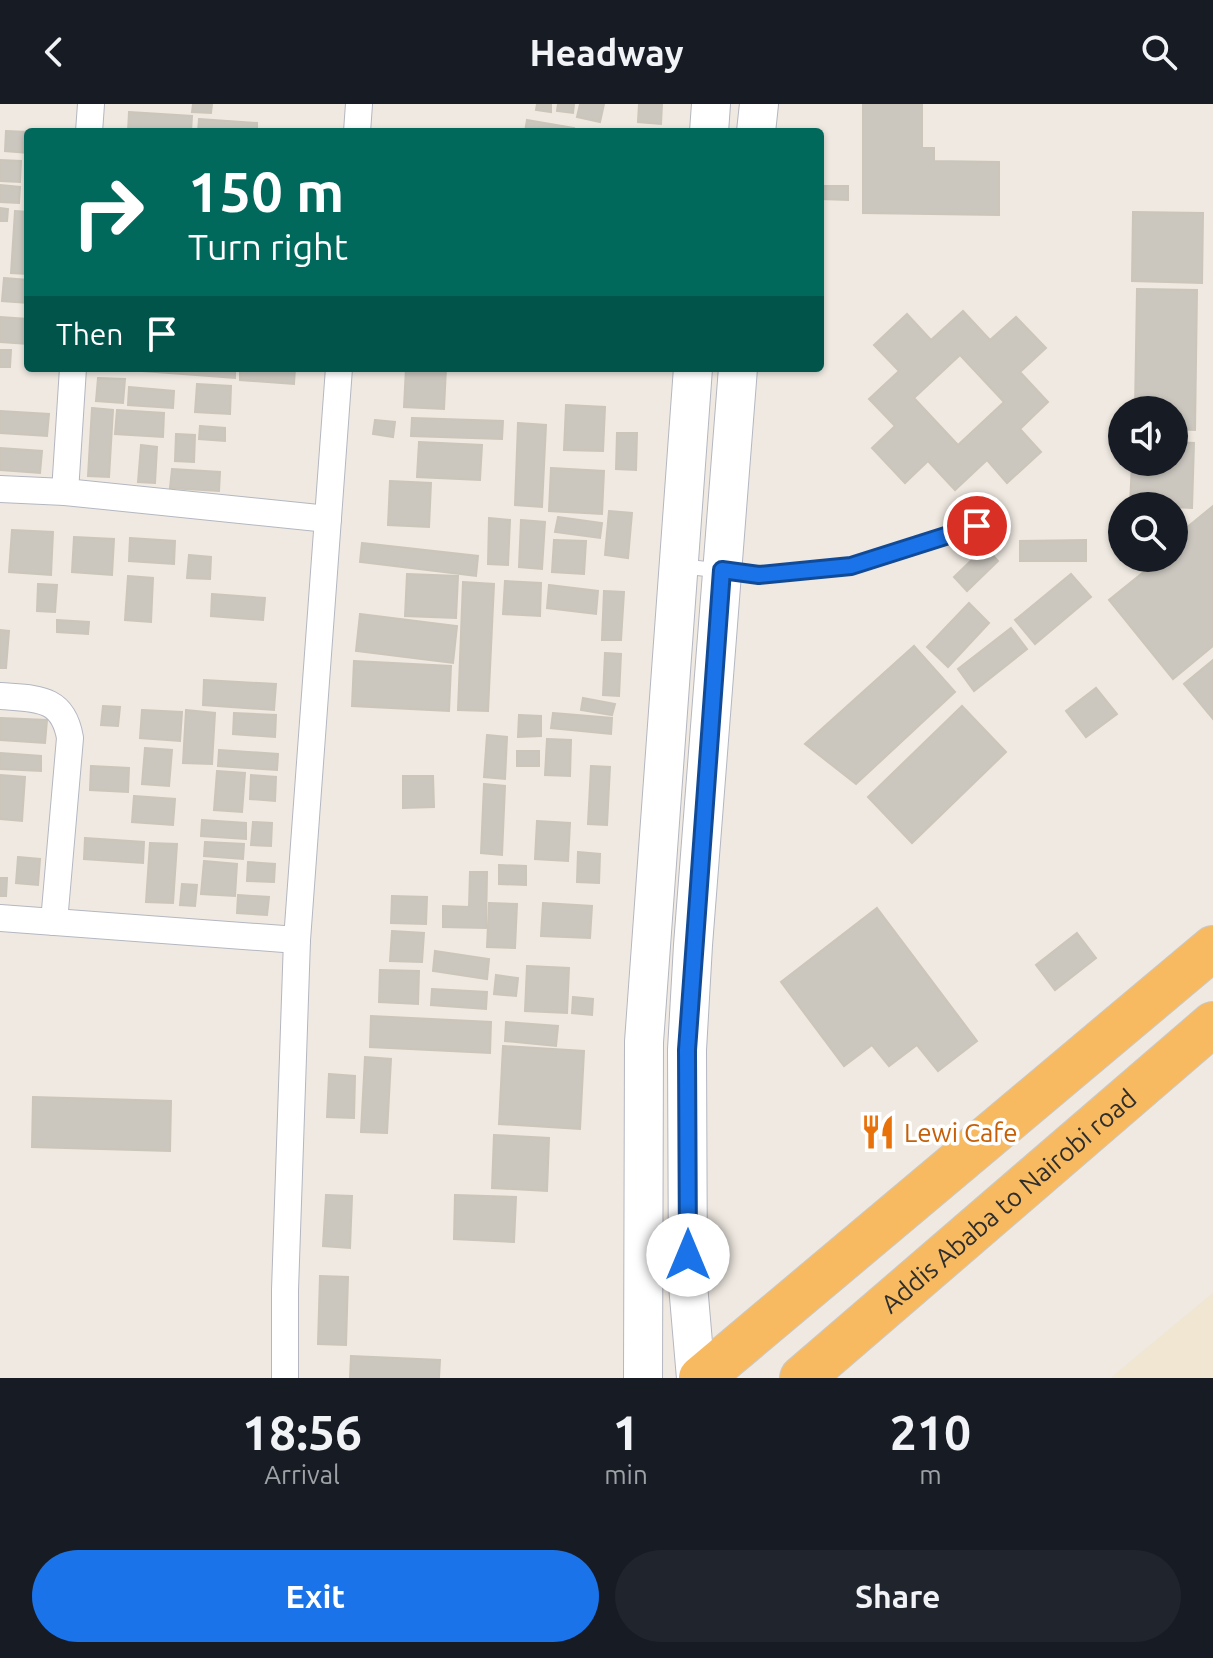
<!DOCTYPE html>
<html lang="en">
<head>
<meta charset="utf-8">
<style>
	:root { --surface:#171b24; --page:#20242c; --text:#f1f3f6; --muted:#9ea1a6; --accent:#1a73e8 }
	body { margin:0; font-family:Ubuntu,sans-serif; background:var(--page); color:var(--text); height:100vh; display:flex; flex-direction:column; font-size:30px; white-space:nowrap }
	* { box-sizing:border-box; margin:0 }
	p { font-size:26px; color:var(--muted) }
	.icon { flex:none; width:44px; height:44px; fill:none; stroke:currentColor; stroke-width:2; stroke-linecap:round; stroke-linejoin:round }
	.map { position:relative; height:1274px; overflow:hidden }
	.sheet { display:flex; flex-direction:column; background:var(--surface); flex:1 }
	.sheet>* { flex:none }
	.guide { position:absolute; left:24px; top:24px; width:800px; height:244px; border-radius:8px; box-shadow:0 2px 6px #0004; background:#00695c; color:#fff; overflow:hidden }
	.fabs { position:absolute; left:1108px; top:292px; display:grid; gap:16px }
	.fabs a { display:grid; place-items:center; width:80px; height:80px; border-radius:50%; background:var(--surface); box-shadow:0 2px 6px #0004; font-size:40px }
	.pin { position:absolute; display:grid; place-items:center; width:68px; height:68px; color:#fff; margin:-34px; border:4px solid #fff; border-radius:50%; box-shadow:0 2px 8px #0007 }
	.me { position:absolute; width:88px; margin:-44px; rotate:0deg; stroke-linejoin:round; filter:drop-shadow(0 0 6px #0008) }
	.turn { display:flex; align-items:center; gap:28px; height:168px; padding:0 32px; font-size:36px }
	.turn .icon { width:104px; height:104px; stroke-width:2.5 }
	.turn b { display:block; font-size:56px; line-height:68px }
	.then { display:flex; align-items:center; height:76px; padding:0 32px; background:#0003; gap:16px; font-size:30px }
	.eta { display:flex; justify-content:space-evenly; align-items:center; height:136px; text-align:center }
	.eta b { font-size:48px; font-weight:600; line-height:56px }
	.action { display:flex; gap:16px; margin-top:auto; padding:16px 32px }
	.action a { flex:1; height:92px; border-radius:48px; background:var(--accent); color:#fff; font-size:32px; font-weight:600; line-height:92px; text-align:center }
	.action a+a { background:var(--page); color:var(--text) }
	header { display:flex; justify-content:space-between; align-items:center; height:104px; padding:0 32px; background:var(--surface); font-size:36px; font-weight:600 }
	.map>svg:first-child { display:block }
	.education { fill:#f0e6d1 }
	.building { fill:#cbc7bf; stroke:#cbc5ba; stroke-width:2; fill-rule:evenodd }
	.lines { fill:none; stroke-linecap:round; stroke-linejoin:round }
	.service-casing { stroke:#b4b7c1; stroke-width:16 }
	.minor-casing { stroke:#b4b7c1; stroke-width:28 }
	.secondary-casing { stroke:#b4b7c1; stroke-width:40 }
	.trunk-casing { stroke:#c9c9c9; stroke-width:46 }
	.service { stroke:#fff; stroke-width:14 }
	.minor { stroke:#fff; stroke-width:26 }
	.secondary { stroke:#fff; stroke-width:38 }
	.trunk { stroke:#f8ba60; stroke-width:44 }
	.route-casing { stroke:#114b97; stroke-width:20 }
	.route { stroke:#1a73e8; stroke-width:14 }
	.labels { text-anchor:middle; dominant-baseline:central; stroke-width:7; stroke-linejoin:round; paint-order:stroke }
	.food-label { font-size:26px; fill:#c56008; stroke:#fff; text-anchor:start }
	.street-label { font-size:26px; fill:#2e2e2e; stroke:#fff }
</style>
</head>
<body>
<header><svg class="icon" aria-label="back" viewBox="0 0 24 24"><path d="M15 5l-7 7 7 7"/></svg>Headway<svg class="icon" aria-label="search" viewBox="0 0 24 24"><circle cx="10" cy="10" r="6"/><path d="M15 15l6 6"/></svg></header>
<div class="map">
<svg width="1213" height="1274" viewBox="0 0 1213 1274">
	<rect width="100%" height="100%" fill="#efe9e1"/>
	<polygon class="education" points="1213,1189 1213,1274 1111,1274 1144,1246"/>
	<g class="building">
		<polygon points="193,0 212,0 211,9 192,8"/>
		<polygon points="537,0 551,0 551,8 536,6"/>
		<polygon points="558,0 574,0 573,9 557,7"/>
		<polygon points="580,0 604,0 600,18 577,13"/>
		<polygon points="639,0 662,0 661,20 638,18"/>
		<polygon points="863,0 922,0 922,44 934,44 934,57 999,58 999,111 863,109"/>
		<polygon points="129,8 192,12 191,28 128,28"/>
		<polygon points="199,15 257,19 257,28 198,28"/>
		<polygon points="527,16 574,24 573,28 525,28"/>
		<polygon points="6,27 28,28 28,49 5,47"/>
		<polygon points="0,56 21,57 20,78 0,77"/>
		<polygon points="0,81 20,83 19,99 0,98"/>
		<polygon points="821,82 848,82 848,96 821,95"/>
		<polygon points="0,104 8,105 7,117 0,117"/>
		<polygon points="15,107 28,108 28,170 11,169"/>
		<polygon points="1133,108 1203,109 1202,179 1132,177"/>
		<polygon points="4,174 28,176 28,199 2,197"/>
		<polygon points="1137,185 1197,186 1195,326 1174,325 1174,306 1135,306"/>
		<path d="M963,207l27,29 26,-23 30,31 -26,24 28,30 -28,27 21,23 -34,31 -20,-23 -32,30 -27,-29 -23,22 -33,-35 23,-22 -26,-27 30,-28 -25,-26 33,-31 24,26zM960,251l44,47 -46,43 -44,-47z"/>
		<polygon points="0,213 28,215 28,240 0,238"/>
		<polygon points="0,246 11,246 10,263 0,263"/>
		<polygon points="102,264 235,264 235,274"/>
		<polygon points="240,264 295,264 294,280 240,276"/>
		<polygon points="406,264 446,264 444,305 404,303"/>
		<polygon points="98,274 125,275 123,299 96,297"/>
		<polygon points="197,280 231,282 230,310 195,308"/>
		<polygon points="129,283 174,287 173,304 128,301"/>
		<polygon points="566,301 605,303 603,347 564,346"/>
		<polygon points="92,304 113,306 109,373 88,372"/>
		<polygon points="117,306 164,309 163,333 115,330"/>
		<polygon points="0,307 49,310 47,332 0,329"/>
		<polygon points="412,314 503,317 502,335 411,332"/>
		<polygon points="375,316 395,318 393,333 373,330"/>
		<polygon points="518,319 546,321 542,403 515,401"/>
		<polygon points="200,322 225,324 225,337 199,335"/>
		<polygon points="617,329 637,329 636,366 616,365"/>
		<polygon points="176,330 195,331 194,358 175,357"/>
		<polygon points="419,338 482,341 480,376 417,373"/>
		<polygon points="1174,338 1194,339 1192,404 1130,401 1132,358 1174,358"/>
		<polygon points="141,341 157,343 155,379 138,378"/>
		<polygon points="0,344 42,347 40,369 0,366"/>
		<polygon points="551,364 604,367 602,410 549,407"/>
		<polygon points="172,365 220,368 219,387 170,384"/>
		<polygon points="390,377 431,379 429,423 388,421"/>
		<polygon points="1213,402 1213,542 1173,575 1109,496 1156,458 1153,454 1174,454 1174,434"/>
		<polygon points="609,407 632,409 628,454 605,451"/>
		<polygon points="558,413 602,419 600,434 555,428"/>
		<polygon points="489,414 510,416 508,461 488,460"/>
		<polygon points="521,416 545,418 542,465 519,463"/>
		<polygon points="12,426 53,428 51,471 9,468"/>
		<polygon points="74,433 114,435 112,471 72,468"/>
		<polygon points="130,434 175,437 174,460 129,457"/>
		<polygon points="554,436 586,437 584,470 552,468"/>
		<polygon points="1086,436 1086,457 1020,457 1020,437"/>
		<polygon points="362,439 478,452 476,472 360,458"/>
		<polygon points="985,443 998,457 967,487 954,473"/>
		<polygon points="189,451 211,453 210,475 187,474"/>
		<polygon points="407,470 458,472 456,514 405,512"/>
		<polygon points="1071,470 1091,493 1035,540 1015,516"/>
		<polygon points="128,472 153,474 151,518 125,516"/>
		<polygon points="505,477 541,479 540,512 503,510"/>
		<polygon points="463,478 494,480 488,607 458,606"/>
		<polygon points="38,480 57,481 55,508 37,507"/>
		<polygon points="549,481 598,487 596,510 547,504"/>
		<polygon points="604,487 624,488 621,536 602,536"/>
		<polygon points="212,490 265,494 263,516 211,512"/>
		<polygon points="969,499 989,519 948,563 927,543"/>
		<polygon points="360,510 457,522 453,559 356,547"/>
		<polygon points="57,516 89,518 88,530 57,528"/>
		<polygon points="1011,524 1027,545 974,587 958,565"/>
		<polygon points="0,526 9,527 6,564 0,564"/>
		<polygon points="914,542 955,588 856,680 805,640"/>
		<polygon points="605,549 621,550 619,592 603,591"/>
		<polygon points="1213,556 1213,615 1184,580"/>
		<polygon points="354,557 451,562 449,607 352,602"/>
		<polygon points="204,576 276,580 274,606 203,601"/>
		<polygon points="1096,584 1117,610 1086,633 1066,607"/>
		<polygon points="583,594 615,600 612,611 581,606"/>
		<polygon points="103,602 120,603 118,622 101,621"/>
		<polygon points="962,602 1006,648 912,739 868,693"/>
		<polygon points="142,606 182,608 180,637 140,634"/>
		<polygon points="186,606 215,609 212,660 183,659"/>
		<polygon points="234,609 276,611 275,633 233,630"/>
		<polygon points="553,609 612,614 611,630 551,624"/>
		<polygon points="519,611 541,612 541,632 518,633"/>
		<polygon points="1,614 47,616 45,639 0,636"/>
		<polygon points="487,631 507,633 505,675 484,673"/>
		<polygon points="547,635 571,636 570,672 545,671"/>
		<polygon points="145,644 172,646 169,682 142,680"/>
		<polygon points="219,646 278,650 277,666 218,662"/>
		<rect x="517" y="647" width="22" height="15"/>
		<polygon points="0,649 41,652 41,667 0,665"/>
		<polygon points="91,662 129,664 128,688 90,686"/>
		<polygon points="591,662 610,663 607,721 588,720"/>
		<polygon points="217,667 245,669 242,708 214,706"/>
		<polygon points="0,671 25,673 22,717 0,715"/>
		<polygon points="251,671 276,673 275,697 250,695"/>
		<polygon points="403,672 433,672 434,703 403,704"/>
		<polygon points="484,680 505,682 502,751 481,749"/>
		<polygon points="134,692 175,695 173,721 132,718"/>
		<polygon points="202,716 246,719 246,735 201,732"/>
		<polygon points="537,717 570,719 568,757 535,755"/>
		<polygon points="253,718 272,719 271,742 251,741"/>
		<polygon points="85,734 144,738 143,759 84,755"/>
		<polygon points="205,738 244,740 243,755 204,752"/>
		<polygon points="150,739 177,740 173,799 146,798"/>
		<polygon points="578,748 600,750 599,779 577,778"/>
		<polygon points="18,753 40,755 38,781 16,779"/>
		<polygon points="204,757 237,760 235,792 201,790"/>
		<polygon points="248,758 275,760 274,778 247,777"/>
		<polygon points="499,761 526,762 526,781 499,780"/>
		<polygon points="470,768 487,768 486,824 443,823 443,802 469,803"/>
		<polygon points="0,774 7,774 6,792 0,792"/>
		<polygon points="182,780 197,781 195,802 180,801"/>
		<polygon points="238,791 269,793 267,811 237,809"/>
		<polygon points="392,792 427,793 426,820 391,819"/>
		<polygon points="489,799 517,800 515,844 487,843"/>
		<polygon points="543,799 592,802 590,834 541,832"/>
		<polygon points="877,804 977,937 938,967 917,941 889,962 872,941 844,962 781,878"/>
		<polygon points="392,827 424,829 422,858 390,857"/>
		<polygon points="1077,829 1096,854 1055,886 1036,861"/>
		<polygon points="435,847 489,855 487,875 433,867"/>
		<polygon points="527,862 569,864 567,909 525,907"/>
		<polygon points="380,866 419,867 418,900 379,898"/>
		<polygon points="496,871 518,874 516,892 494,890"/>
		<polygon points="432,885 487,888 486,905 431,901"/>
		<polygon points="573,893 593,895 592,911 572,909"/>
		<polygon points="371,912 491,918 490,949 370,943"/>
		<polygon points="506,918 558,922 556,942 505,937"/>
		<polygon points="503,942 584,947 580,1025 499,1020"/>
		<polygon points="365,953 391,955 387,1029 361,1028"/>
		<polygon points="329,970 355,972 354,1014 327,1013"/>
		<polygon points="33,993 171,997 170,1047 32,1043"/>
		<polygon points="494,1031 549,1034 547,1087 492,1084"/>
		<polygon points="326,1091 352,1092 350,1144 323,1142"/>
		<polygon points="455,1091 516,1093 514,1138 454,1135"/>
		<polygon points="320,1172 348,1173 346,1241 318,1240"/>
		<polygon points="351,1252 440,1256 439,1274 350,1274"/>
	</g>
	<g class="lines">
		<g class="service-casing">
			<polyline id="service" points="680,462 759,471 851,462 977,422"/>
		</g>
		<g class="minor-casing">
			<g id="minor">
				<polyline points="89,28 91,0"/>
				<polyline points="357,28 359,0"/>
				<polyline points="0,385 65,388 328,415"/>
				<polyline points="65,388 73,264"/>
				<path d="M0,592c36,3 63,0 70,42l-16,184"/>
				<polyline points="0,814 297,836"/>
				<polyline points="285,1274 285,1186 297,836 339,264"/>
			</g>
		</g>
		<g class="secondary-casing">
			<g id="secondary">
				<polyline points="709,28 711,0"/>
				<polyline points="756,28 759,0"/>
				<polyline points="643,1274 644,938 693,264"/>
				<polyline points="696,1274 688,1181 687,946 693,841 738,264"/>
			</g>
		</g>
		<g class="trunk-casing">
			<g id="trunk">
				<polyline points="701,1274 1213,844"/>
				<path id="s1" d="M802,1274l411,-354"/>
			</g>
		</g>
		<use href="#service" class="service"/>
		<use href="#minor" class="minor"/>
		<use href="#secondary" class="secondary"/>
		<use href="#trunk" class="trunk"/>
	</g>
	<g class="lines">
		<g class="route-casing">
			<polyline id="route" points="688,1151 687,946 722,466 759,471 851,462 977,422"/>
		</g>
		<use href="#route" class="route"/>
	</g>
	<defs>
		<g id="restaurant-bare" transform="scale(2.76)"><path d="M-5-6h1v4h1v-4h1v4h1v-4h1v5L-1.5 .5V6h-2V.5L-5-1ZM5-6V6H3V1.5H1.5Q1.5-4 5-6Z" fill="#e8710a" stroke="#fff" stroke-width="2.5" paint-order="stroke"/></g>
	</defs>
	<g fill-rule="evenodd">
		<use href="#restaurant-bare" x="878" y="1028"/>
	</g>
	<g class="labels">
		<g class="food-label">
			<text x="904" y="1028">Lewi Cafe</text>
		</g>
		<g class="street-label">
			<text stroke="none"><textPath href="#s1" startOffset="272">Addis Ababa to Nairobi road</textPath></text>
		</g>
	</g>
</svg>
<div class="fabs">
<a><svg class="icon" aria-label="sound" viewBox="0 0 24 24"><path d="M4 9h4l5-4v14l-5-4H4zM17 9q2 3 0 6"/></svg></a>
<a><svg class="icon" aria-label="search" viewBox="0 0 24 24"><circle cx="10" cy="10" r="6"/><path d="M15 15l6 6"/></svg></a>
</div>
<div class="pin" style="left:977px;top:422px;background:#d93025"><svg class="icon" aria-label="arrive" viewBox="0 0 24 24"><path d="M6 21V4h12l-3 4 3 4H6"/></svg></div>
<svg class="me" style="left:688px;top:1151px" viewBox="-20 -20 40 40"><circle r="19" fill="#fff"/><path d="M0-13L10 11 0 6-10 11z" fill="#1a73e8"/></svg>
<div class="guide">
<div class="turn"><svg class="icon" aria-label="right" viewBox="0 0 24 24"><path d="M7 20v-9h11M14 6l5 5-5 5"/></svg><div><b>150 m</b>Turn right</div></div>
<div class="then">Then<svg class="icon" aria-label="arrive" viewBox="0 0 24 24"><path d="M6 21V4h12l-3 4 3 4H6"/></svg></div>
</div>
</div>
<section class="sheet">
<div class="eta">
<div><b>18:56</b><p>Arrival</p></div>
<div><b>1</b><p>min</p></div>
<div><b>210</b><p>m</p></div>
</div>
<div class="action"><a>Exit</a><a>Share</a></div>
</section>
</body>
</html>
